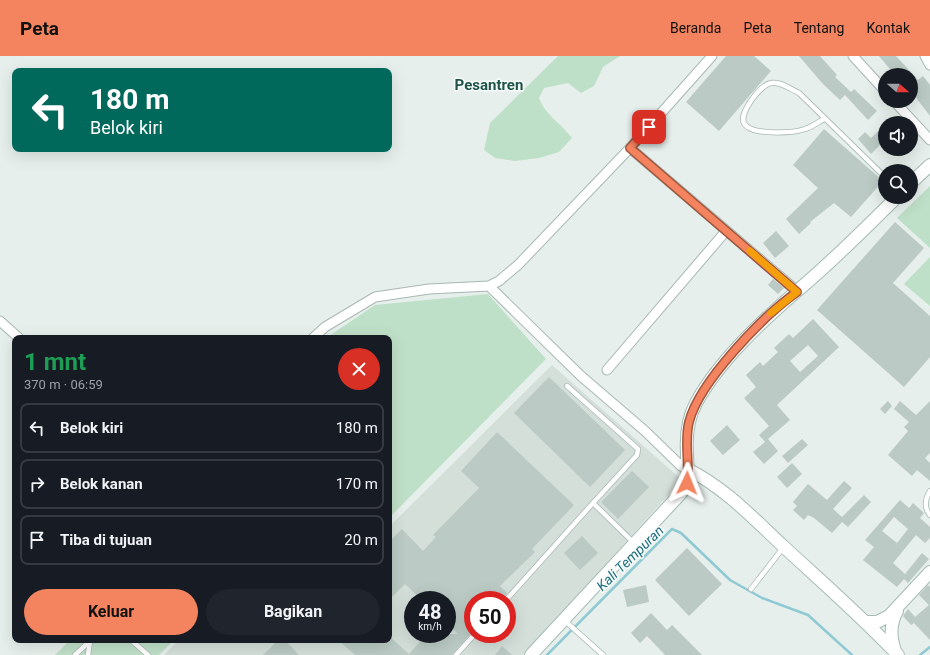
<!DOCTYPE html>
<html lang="id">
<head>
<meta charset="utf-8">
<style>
	:root { --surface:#171b24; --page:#20242c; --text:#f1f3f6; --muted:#9ea1a6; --line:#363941; --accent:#f4845f }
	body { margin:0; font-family:Roboto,sans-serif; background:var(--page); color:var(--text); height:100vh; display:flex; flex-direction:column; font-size:15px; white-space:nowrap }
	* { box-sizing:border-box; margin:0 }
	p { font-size:13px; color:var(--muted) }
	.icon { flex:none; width:22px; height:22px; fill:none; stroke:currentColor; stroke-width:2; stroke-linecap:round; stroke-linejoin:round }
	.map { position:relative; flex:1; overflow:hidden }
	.drawer { position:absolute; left:12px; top:279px; width:380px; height:308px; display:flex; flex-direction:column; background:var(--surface); border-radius:8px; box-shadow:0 4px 16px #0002 }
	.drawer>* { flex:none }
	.top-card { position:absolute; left:12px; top:12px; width:380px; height:84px; border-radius:8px; box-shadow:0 4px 16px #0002; background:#00695c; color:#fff; overflow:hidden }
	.needle { width:26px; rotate:110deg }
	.tools { position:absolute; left:878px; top:12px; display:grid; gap:8px }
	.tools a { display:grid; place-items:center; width:40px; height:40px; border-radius:50%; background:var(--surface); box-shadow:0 4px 16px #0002; font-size:20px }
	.speed { position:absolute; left:404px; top:535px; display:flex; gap:8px; font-size:20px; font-weight:700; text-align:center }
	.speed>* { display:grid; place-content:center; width:52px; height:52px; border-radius:50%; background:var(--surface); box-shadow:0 4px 16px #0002; line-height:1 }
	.speed small { font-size:10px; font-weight:400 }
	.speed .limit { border:6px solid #d22; background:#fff; color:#111 }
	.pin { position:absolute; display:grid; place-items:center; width:34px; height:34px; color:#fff; margin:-17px; border-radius:8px; box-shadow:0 2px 6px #0006 }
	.me { position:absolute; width:44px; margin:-22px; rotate:2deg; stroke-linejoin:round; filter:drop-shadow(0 0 3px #0008) }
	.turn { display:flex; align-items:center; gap:14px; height:84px; padding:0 12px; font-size:18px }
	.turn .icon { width:52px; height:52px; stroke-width:2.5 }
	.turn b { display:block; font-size:28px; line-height:34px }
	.round { display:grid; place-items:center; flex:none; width:42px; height:42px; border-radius:21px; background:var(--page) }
	.summary { display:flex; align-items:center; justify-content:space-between; height:68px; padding:0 12px }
	h1 { font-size:24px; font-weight:700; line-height:30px; color:#1e9e55 }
	.action { display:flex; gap:8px; margin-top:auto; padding:8px 12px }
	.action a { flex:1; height:46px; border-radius:24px; background:var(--accent); color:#111; font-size:16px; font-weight:700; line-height:46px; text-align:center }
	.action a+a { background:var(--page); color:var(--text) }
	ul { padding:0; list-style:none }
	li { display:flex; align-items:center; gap:12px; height:50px; margin:0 8px 6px; padding:0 4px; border:2px solid var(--line); border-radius:8px }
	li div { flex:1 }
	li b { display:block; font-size:15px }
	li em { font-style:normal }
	header { display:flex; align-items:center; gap:24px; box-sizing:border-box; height:56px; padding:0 20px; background:var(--accent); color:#111 }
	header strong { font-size:19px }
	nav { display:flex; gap:22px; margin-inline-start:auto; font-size:14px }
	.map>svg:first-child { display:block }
	.built { fill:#d4dfda; fill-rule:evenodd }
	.green { fill:#bfe0c8 }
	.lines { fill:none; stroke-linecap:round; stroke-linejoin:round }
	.stream { stroke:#8ec9d4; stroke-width:2.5 }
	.building { fill:#bbcac4; fill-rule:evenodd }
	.lane-casing { stroke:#a8b8b2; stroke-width:6 }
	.street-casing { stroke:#a8b8b2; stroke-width:11 }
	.secondary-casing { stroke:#a4bbb3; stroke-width:14 }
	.lane { stroke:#fff; stroke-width:4.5 }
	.street { stroke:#fff; stroke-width:9 }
	.secondary { stroke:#fff; stroke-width:12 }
	.route-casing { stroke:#9f563e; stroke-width:10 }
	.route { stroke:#f4845f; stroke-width:7 }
	.slow { stroke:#f59e0b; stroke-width:7 }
	.labels { text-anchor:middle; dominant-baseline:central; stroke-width:3; stroke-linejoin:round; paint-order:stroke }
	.water-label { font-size:14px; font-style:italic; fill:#1c6f80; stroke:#f7fbf9 }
	.quarter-label { font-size:15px; font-weight:bold; fill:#1f5548; stroke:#f7fbf9 }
</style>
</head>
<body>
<header>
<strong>Peta</strong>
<nav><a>Beranda</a><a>Peta</a><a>Tentang</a><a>Kontak</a></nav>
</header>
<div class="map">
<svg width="930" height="599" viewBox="0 0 930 599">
	<rect width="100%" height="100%" fill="#e6efeb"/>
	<path class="built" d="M552,309l130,115 -159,175h-359l15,-15h210v-113zM413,544h34v34h-34zM473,544h34v34h-34z"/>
	<g class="green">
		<path d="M558,0h62l-17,11 -9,19 -13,7 -13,-10 -24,5 -5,10c6,17 22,25 33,40l-13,14 -20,6 -24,3 -20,-3 -11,-8 6,-27z"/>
		<polygon points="930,130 930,192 897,162"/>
		<polygon points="930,201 930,250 904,228"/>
		<polygon points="488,238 546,303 389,462 389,282 326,282 375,249"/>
		<polygon points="70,584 174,584 159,599 55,599"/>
	</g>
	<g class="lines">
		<g class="stream">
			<polyline points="547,599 672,473 681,477 730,524 762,542 808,559 852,599"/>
			<polyline points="920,599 930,591"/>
		</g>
	</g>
	<g class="building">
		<polygon points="726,0 754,0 771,15 719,75 686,46"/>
		<polygon points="799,0 820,0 837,19 835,21 851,36 854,33 877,55 868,64 845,39 840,44 823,28"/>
		<polygon points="879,0 896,0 918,24 923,20 930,29 930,60 911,35 911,19 895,19"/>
		<polygon points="885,69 885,84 871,98 858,83 865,76 871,82"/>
		<polygon points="824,73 883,125 851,161 834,147 810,166 811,167 799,178 786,163 818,132 793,109"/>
		<polygon points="895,166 924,192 893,227 930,260 930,301 904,331 817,254"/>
		<polygon points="776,175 789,190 775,202 763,187"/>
		<polygon points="773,223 784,232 778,238 768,229"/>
		<path d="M813,263l26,28 -62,58 13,15 -22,19 10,12 -14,13 -11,-12 12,-10 -6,-7 10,-9 -25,-28 12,-11 -10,-12 14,-13 3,4 15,-14 -4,-4 15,-14 4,4zM808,289l10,11 -18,16 -10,-11z"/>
		<polygon points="549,321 625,394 590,431 514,357"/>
		<polygon points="888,345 892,350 885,358 880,353"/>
		<polygon points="900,345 916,359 930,345 930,397 925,402 930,407 930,425 917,414 912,420 888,399 908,375 904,371 909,366 894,353"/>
		<polygon points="727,369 740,384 723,399 710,385"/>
		<polygon points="497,376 574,449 532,493 535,496 500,530 507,537 502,544 473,544 473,575 452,599 355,599 338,584 389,584 389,580 409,598 427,578 458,578 447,567 447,544 422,544 405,528 389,544 389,486 402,473 423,495 436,481 433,479 479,432 461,415"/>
		<polygon points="802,383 808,389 788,407 782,400"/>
		<polygon points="792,407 802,418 787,432 777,421"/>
		<polygon points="632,415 649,431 618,463 601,446"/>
		<polygon points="844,425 852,432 833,453 842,461 864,439 871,446 848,471 842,466 832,477 814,462 808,459 804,464 793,454 797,450 793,446 808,428 827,444"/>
		<path d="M900,444l9,8 4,-5 11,10 -4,5 10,9v11l-5,5 -9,-8 -23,28 12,11 17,-21 7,6 -21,24 -4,-4 -7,8 -34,-27 11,-13 -9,-7zM894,461l14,12 -11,14 -15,-12z"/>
		<polygon points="582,480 598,497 580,514 564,497"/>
		<polygon points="687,492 722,528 689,560 655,524"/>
		<polygon points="646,529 649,546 627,551 623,534"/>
		<polygon points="928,529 930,531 930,584 914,567 911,569 903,560 908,553 915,561 929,549 919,539"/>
		<polygon points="651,557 667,574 672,569 702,599 665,599 647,580 640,587 631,577"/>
		<polygon points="278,584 285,584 299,599 263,599"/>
		<polygon points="502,590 512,599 495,599"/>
	</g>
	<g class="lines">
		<g class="lane-casing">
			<g id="lane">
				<path d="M824,63c-6,3 -12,8 -19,10 -11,4 -55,7 -61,-6 -5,-10 16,-38 27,-40 9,-2 19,6 28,10l86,84"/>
				<polyline points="567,330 638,393 637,399 593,447"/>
				<path d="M930,435c-5,8 -6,17 0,24"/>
				<polyline points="751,533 783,492"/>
				<polyline points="506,544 593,447 634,487"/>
				<polyline points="564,564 603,599"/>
				<polyline points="131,584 148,599"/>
				<polyline points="75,599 91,584"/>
				<polyline points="88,599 90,585"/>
				<polyline points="456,599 475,578"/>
			</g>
		</g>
		<g class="street-casing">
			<g id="street">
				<polyline points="853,0 885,35"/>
				<polyline points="925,0 930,9"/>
				<polyline points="894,45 930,84"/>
				<polyline points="630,92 797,235"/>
				<polyline points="489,230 581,320 645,375 681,410 689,414"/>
				<polyline points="0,265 19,282"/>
				<polyline points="313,282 325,271 375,241 429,233 489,230 499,225 518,209 630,92 712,0"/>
				<polyline points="607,314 726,175"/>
			</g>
		</g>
		<g class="secondary-casing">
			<g id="secondary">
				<polyline points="911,127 930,109"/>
				<path d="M689,414c36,18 65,49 94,76 39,36 79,71 115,109"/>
				<polyline points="866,566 877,566 889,560 930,516"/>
				<path d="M895,595c-5,-15 -5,-27 2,-40"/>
				<path d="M531,599l152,-164c7,-13 4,-23 4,-38 -1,-16 1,-35 9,-50 23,-42 65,-81 101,-112 35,-29 67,-62 100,-94"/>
			</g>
		</g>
		<use href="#lane" class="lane"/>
		<use href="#street" class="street"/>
		<use href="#secondary" class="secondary"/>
	</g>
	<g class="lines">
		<g class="route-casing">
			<path id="route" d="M649,71l-19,21 167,144c-34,24 -98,90 -108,130 -5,20 1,41 -2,61"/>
		</g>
		<use href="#route" class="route"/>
		<polyline class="slow" points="750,195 797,236 771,257"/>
	</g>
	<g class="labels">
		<g class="water-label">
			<text transform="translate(630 502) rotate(-44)">Kali Tempuran</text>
		</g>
		<g class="quarter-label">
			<text x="489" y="29">Pesantren</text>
		</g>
	</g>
</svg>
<div class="tools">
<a><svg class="needle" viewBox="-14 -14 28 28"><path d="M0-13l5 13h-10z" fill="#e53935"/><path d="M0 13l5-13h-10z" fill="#9ea1a6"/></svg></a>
<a><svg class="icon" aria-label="sound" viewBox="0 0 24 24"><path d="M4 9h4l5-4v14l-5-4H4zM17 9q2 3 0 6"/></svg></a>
<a><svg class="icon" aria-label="search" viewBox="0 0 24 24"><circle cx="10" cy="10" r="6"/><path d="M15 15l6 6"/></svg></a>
</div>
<div class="speed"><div>48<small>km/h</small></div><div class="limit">50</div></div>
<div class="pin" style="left:649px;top:71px;background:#d93025"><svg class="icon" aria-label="arrive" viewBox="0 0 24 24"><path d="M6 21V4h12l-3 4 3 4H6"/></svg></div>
<svg class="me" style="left:687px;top:427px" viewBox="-20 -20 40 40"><path d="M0-17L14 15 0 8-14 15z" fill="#f4845f" stroke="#fff" stroke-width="4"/></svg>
<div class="top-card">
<div class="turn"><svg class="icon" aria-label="left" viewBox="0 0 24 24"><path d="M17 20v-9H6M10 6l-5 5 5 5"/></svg><div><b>180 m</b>Belok kiri</div></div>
</div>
<section class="drawer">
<div class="summary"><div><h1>1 mnt</h1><p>370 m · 06:59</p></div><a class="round" style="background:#d93025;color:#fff"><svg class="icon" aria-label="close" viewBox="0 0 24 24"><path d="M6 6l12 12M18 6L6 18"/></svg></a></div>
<ul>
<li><svg class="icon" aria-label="left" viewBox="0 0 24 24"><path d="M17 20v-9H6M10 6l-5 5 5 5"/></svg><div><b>Belok kiri</b></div><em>180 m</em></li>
<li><svg class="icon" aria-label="right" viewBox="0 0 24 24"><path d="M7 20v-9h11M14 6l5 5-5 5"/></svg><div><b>Belok kanan</b></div><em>170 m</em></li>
<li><svg class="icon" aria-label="arrive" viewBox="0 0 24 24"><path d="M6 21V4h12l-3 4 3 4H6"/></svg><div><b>Tiba di tujuan</b></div><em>20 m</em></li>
</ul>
<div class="action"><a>Keluar</a><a>Bagikan</a></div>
</section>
</div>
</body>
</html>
